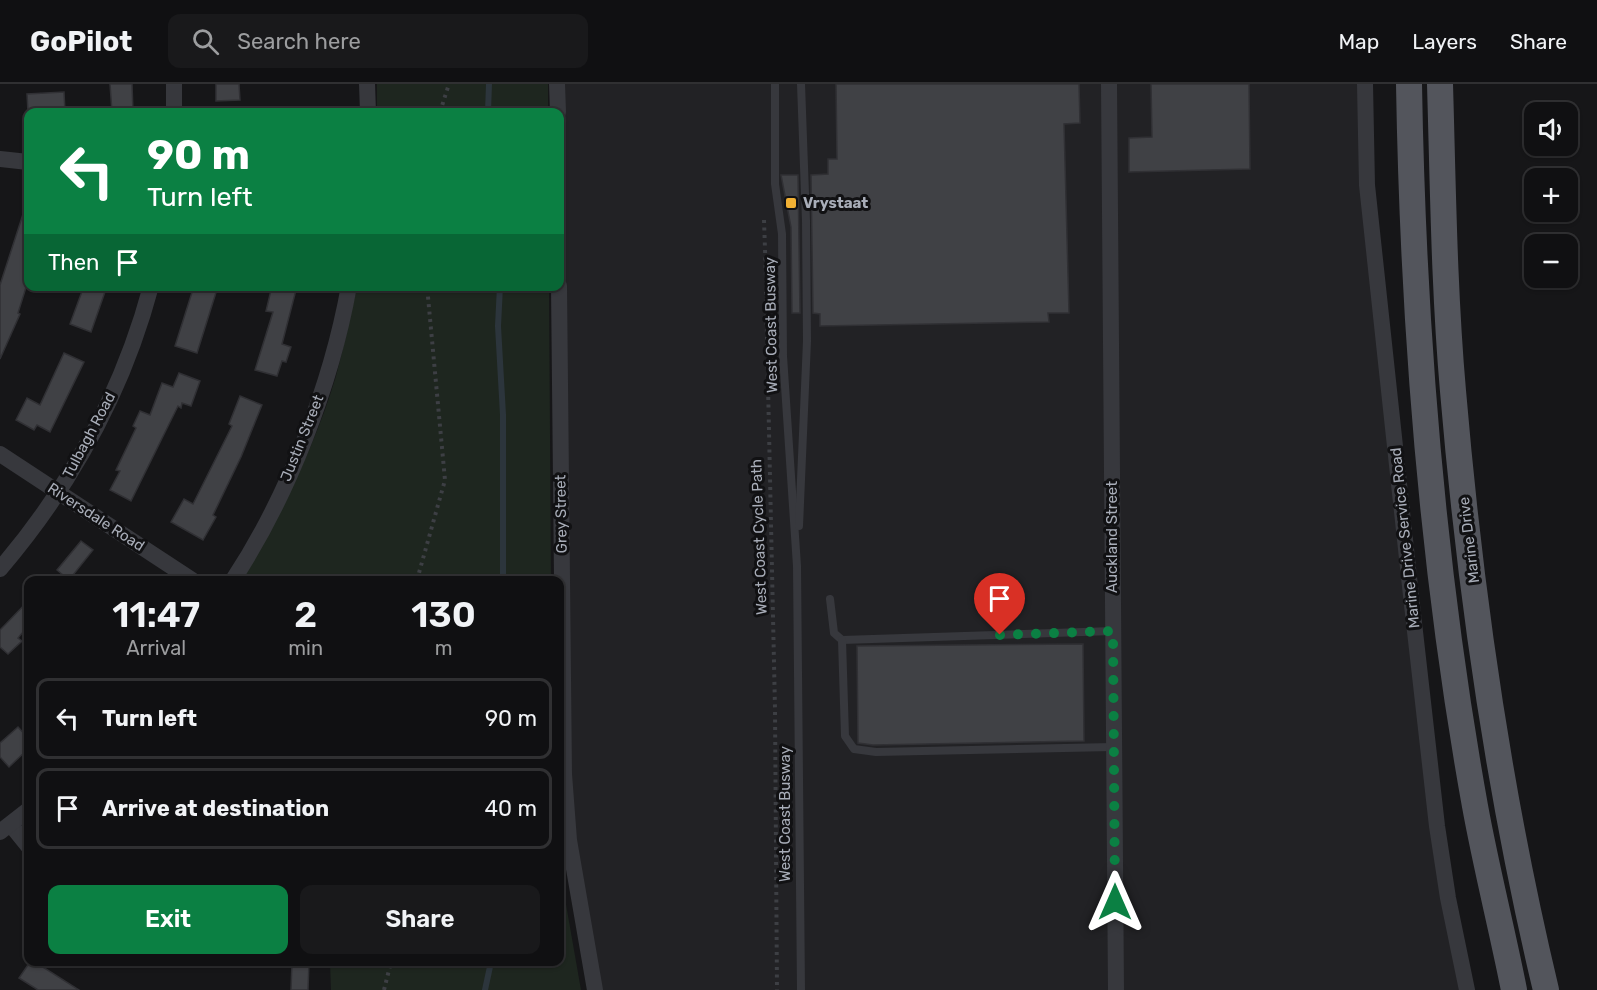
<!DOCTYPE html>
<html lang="en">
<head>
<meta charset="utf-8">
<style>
	:root { --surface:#101012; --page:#19191b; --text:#f1f3f6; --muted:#9c9d9f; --line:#303032; --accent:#0b8043 }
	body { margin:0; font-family:Rubik,sans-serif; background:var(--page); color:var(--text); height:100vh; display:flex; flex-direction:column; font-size:22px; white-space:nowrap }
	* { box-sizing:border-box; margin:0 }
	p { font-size:20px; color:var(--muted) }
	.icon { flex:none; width:33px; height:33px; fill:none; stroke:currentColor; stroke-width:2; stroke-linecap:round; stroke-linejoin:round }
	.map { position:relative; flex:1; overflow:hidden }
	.sheet { position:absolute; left:24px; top:492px; width:540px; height:390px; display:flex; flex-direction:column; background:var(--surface); border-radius:12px; box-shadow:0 2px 4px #0004,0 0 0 2px var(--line) }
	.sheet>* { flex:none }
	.banner { position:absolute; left:24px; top:24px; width:540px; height:183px; border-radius:12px; box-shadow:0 2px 4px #0004,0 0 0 2px var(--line); background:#0b8043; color:#fff; overflow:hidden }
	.buttons { position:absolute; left:1524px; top:18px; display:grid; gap:12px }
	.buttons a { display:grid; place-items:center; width:54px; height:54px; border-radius:12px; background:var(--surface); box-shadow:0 2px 4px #0004,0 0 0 2px var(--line); font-size:30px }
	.pin { position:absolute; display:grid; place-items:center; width:51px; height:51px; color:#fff; margin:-62px -26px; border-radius:50% 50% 50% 0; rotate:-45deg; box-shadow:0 0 6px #0007 }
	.pin .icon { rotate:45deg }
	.me { position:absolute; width:66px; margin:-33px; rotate:0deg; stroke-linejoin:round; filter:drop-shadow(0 0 4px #0008) }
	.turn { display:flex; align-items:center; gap:21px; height:126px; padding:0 24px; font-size:27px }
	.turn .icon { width:78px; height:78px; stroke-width:2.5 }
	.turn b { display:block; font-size:42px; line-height:51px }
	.then { display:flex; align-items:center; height:57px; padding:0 24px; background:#0003; gap:12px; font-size:22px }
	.eta { display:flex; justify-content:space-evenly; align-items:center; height:102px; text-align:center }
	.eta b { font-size:36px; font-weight:600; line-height:42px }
	.button { display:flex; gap:12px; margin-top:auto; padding:12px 24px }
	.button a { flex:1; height:69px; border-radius:12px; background:var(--accent); color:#fff; font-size:24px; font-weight:600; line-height:69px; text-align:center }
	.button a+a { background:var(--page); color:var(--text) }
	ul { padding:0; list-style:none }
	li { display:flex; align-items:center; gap:18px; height:81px; margin:0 12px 9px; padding:0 12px; border:3px solid var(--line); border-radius:12px }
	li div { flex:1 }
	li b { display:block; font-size:22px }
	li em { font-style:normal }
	header { display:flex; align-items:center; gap:36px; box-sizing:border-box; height:84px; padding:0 30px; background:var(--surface); border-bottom:2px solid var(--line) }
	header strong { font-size:28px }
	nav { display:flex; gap:33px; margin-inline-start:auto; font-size:21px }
	.search { width:420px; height:54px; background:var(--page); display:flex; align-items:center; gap:15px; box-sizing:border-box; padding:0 21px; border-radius:12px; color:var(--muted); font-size:22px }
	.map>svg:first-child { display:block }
	.built { fill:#222225 }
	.green { fill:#1e261f }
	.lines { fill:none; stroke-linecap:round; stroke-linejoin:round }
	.stream { stroke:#2c353c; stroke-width:6 }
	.building { fill:#404145; stroke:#303034; stroke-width:1.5 }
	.path { stroke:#3d3f44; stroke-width:4; stroke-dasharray:3 4.5; stroke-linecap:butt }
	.lane { stroke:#37383d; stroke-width:8 }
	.street { stroke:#37383d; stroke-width:16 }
	.primary { stroke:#53555c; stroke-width:26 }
	.route { stroke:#0b8043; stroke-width:10; stroke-dasharray:0 18 }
	.poi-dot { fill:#f2b134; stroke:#111113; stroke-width:2 }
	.labels { text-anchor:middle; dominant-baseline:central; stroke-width:6; stroke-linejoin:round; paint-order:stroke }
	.poi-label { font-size:15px; font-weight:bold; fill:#a8adb8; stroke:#111113; text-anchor:start }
	.street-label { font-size:15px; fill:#a8adb8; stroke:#111113 }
</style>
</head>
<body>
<header>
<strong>GoPilot</strong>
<div class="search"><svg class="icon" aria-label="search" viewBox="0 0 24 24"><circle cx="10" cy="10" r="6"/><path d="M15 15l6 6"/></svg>Search here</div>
<nav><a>Map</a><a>Layers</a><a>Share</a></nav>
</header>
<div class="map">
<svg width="1597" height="906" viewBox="0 0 1597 906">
	<rect width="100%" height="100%" fill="#161618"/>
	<polygon class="built" points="557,0 1365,0 1412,521 1467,906 595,906 569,756"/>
	<g class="green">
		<rect x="377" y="0" width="171" height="28"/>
		<path d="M357,203h192l2,293h-309c37,-65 73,-132 94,-204 8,-29 14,-60 21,-89z"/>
		<polygon points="560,786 581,906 331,906 330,878 560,878"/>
	</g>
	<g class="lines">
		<g class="stream">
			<polyline points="488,28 489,0"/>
			<polyline points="500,202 498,242 503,331 503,496"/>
			<polyline points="485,906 491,878"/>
		</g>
	</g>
	<g class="building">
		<polygon points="110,0 132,0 133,28 112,28"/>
		<polygon points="216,0 239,0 240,16 216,17"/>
		<polygon points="836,0 1079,0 1080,39 1064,40 1069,229 1048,229 1049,238 820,242 820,230 813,229 811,91 828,90 828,75 837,75"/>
		<polygon points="1151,0 1249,0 1250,85 1129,88 1129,54 1152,53"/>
		<polygon points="64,8 65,28 28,28 27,10"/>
		<polygon points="781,91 798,91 800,229 792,229 791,143"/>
		<polygon points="25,124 28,125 28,197 18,229 20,230 0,275 0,201"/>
		<polygon points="84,202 107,202 91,248 70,240"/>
		<polygon points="194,202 218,202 197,269 175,262"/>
		<polygon points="272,202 297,202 282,260 291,263 286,278 282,277 277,292 255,286 273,228 266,227"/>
		<polygon points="64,269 84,278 50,348 37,341 34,346 16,336 27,314 40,321"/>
		<polygon points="179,289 200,297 191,322 182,319 181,324 178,322 131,417 110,406 120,387 116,386 136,344 133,342 140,327 150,331 162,299 173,303"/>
		<polygon points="240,312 262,321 241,373 213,431 216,433 203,456 171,438 184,415 193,420 232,342 229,340"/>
		<polygon points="81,457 93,466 69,496 57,486"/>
		<polygon points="28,517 28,542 18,554 22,557 8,570 0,563 0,546"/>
		<polygon points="1083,560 1084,657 873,661 858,659 857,562"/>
		<polygon points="18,643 28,654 28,665 9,683 0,673 0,659"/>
		<polygon points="30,878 35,878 79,906 38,906 19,894"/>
		<polygon points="292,878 309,878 308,906 291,906"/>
	</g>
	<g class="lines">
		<g class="path">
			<polyline points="440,28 449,0"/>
			<polyline points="764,136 766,194"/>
			<polyline points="766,208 775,625 777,906"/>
			<polyline points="417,496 445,396 427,202"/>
			<polyline points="384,906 391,878"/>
		</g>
		<g class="lane">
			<polyline points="775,0 775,100 782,150 783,272 797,482 801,906"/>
			<polyline points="799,442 807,257 806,137 801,0"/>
			<polyline points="830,515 834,549 842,556 1113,547"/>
			<polyline points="842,556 845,652 854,665 876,668 1113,663"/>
		</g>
		<g class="street">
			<polyline points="174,0 174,28"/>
			<polyline points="367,0 368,28"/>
			<polyline points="557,0 558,28"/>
			<polyline points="1109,0 1116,906"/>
			<polyline points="1365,0 1367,101 1412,521 1437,742 1448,814 1467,906"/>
			<polyline points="0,75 28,78"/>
			<polyline points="559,202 564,690 569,756 595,906"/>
			<polyline points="0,370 192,496"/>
			<path d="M0,485c70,-82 123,-178 151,-283"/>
			<path d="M233,496c55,-84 98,-194 116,-294"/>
			<polyline points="11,741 28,762"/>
			<polyline points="0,748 28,726"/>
		</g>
		<g class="primary">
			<path d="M1409,0c4,241 23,484 66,722 11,61 27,123 39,184"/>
			<path d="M1440,0c3,102 4,205 13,307 17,201 46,403 93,599"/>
		</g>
	</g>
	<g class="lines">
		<polyline class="route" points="1000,551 1113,547 1115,818"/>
	</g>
	<rect class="poi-dot" x="785" y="113" width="12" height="12" rx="3"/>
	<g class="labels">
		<g class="poi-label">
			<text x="803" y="119">Vrystaat</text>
		</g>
		<g class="street-label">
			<text transform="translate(771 241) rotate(-91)">West Coast Busway</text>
			<text transform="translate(89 351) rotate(-62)">Tulbagh Road</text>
			<text transform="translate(302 354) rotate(-68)">Justin Street</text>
			<text transform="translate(561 430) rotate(-91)">Grey Street</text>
			<text transform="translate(96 433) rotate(33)">Riversdale Road</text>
			<text transform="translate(759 453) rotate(-92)">West Coast Cycle Path</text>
			<text transform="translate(1112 453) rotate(-90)">Auckland Street</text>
			<text transform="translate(1405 454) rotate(-96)">Marine Drive Service Road</text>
			<text transform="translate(1469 456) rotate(-97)">Marine Drive</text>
			<text transform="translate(785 730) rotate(-90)">West Coast Busway</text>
		</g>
	</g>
</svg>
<div class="buttons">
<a><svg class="icon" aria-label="sound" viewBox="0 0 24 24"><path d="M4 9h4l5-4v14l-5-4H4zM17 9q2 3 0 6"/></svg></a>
<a>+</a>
<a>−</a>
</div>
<div class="pin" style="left:1000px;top:551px;background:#d93025"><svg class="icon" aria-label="arrive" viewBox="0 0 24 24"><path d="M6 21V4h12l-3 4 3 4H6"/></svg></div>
<svg class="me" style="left:1115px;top:818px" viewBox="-20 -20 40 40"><path d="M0-17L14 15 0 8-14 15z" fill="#0b8043" stroke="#fff" stroke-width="4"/></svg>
<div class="banner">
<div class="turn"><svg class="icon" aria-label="left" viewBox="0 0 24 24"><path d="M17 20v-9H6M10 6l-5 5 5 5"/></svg><div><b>90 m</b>Turn left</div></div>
<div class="then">Then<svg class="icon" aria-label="arrive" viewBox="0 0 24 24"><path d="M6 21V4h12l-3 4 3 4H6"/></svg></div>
</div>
<section class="sheet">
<div class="eta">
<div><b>11:47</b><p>Arrival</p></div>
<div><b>2</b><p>min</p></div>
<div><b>130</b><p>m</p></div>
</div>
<ul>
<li><svg class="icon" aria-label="left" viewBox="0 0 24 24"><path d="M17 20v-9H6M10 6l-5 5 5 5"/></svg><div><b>Turn left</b></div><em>90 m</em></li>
<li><svg class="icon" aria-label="arrive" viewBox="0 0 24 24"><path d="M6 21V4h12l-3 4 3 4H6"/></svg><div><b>Arrive at destination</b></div><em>40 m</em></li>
</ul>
<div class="button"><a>Exit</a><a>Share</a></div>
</section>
</div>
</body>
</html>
